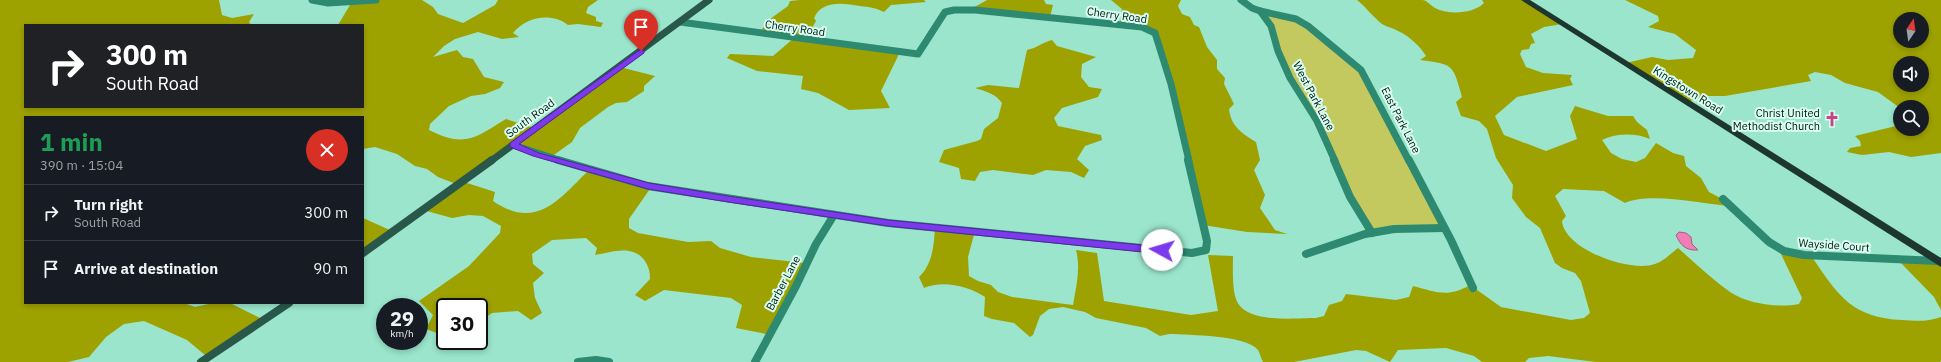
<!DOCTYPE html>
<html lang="en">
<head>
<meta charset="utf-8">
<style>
	:root { --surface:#171b24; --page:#20242c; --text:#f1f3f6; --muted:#9ea1a6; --line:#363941 }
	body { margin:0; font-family:"IBM Plex Sans",sans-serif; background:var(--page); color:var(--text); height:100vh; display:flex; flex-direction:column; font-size:15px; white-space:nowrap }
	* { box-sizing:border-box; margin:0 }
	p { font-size:13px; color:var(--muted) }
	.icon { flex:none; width:22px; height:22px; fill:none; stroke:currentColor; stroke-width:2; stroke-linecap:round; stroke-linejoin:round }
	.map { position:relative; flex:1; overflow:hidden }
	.sheet { position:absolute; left:24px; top:116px; width:340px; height:188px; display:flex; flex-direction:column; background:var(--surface); border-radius:0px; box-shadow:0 2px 6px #0003 }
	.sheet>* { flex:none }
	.banner { position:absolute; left:24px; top:24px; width:340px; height:84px; border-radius:0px; box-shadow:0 2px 6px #0003; background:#202124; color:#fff; overflow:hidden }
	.needle { width:26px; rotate:13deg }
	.fabs { position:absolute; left:1893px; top:12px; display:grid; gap:8px }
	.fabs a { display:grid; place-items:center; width:36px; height:36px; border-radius:50%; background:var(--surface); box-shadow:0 2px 6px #0003; font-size:20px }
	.speed { position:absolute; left:376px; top:298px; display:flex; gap:8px; font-size:20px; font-weight:700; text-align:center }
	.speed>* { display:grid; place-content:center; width:52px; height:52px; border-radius:50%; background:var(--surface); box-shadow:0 2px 6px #0003; line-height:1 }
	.speed small { font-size:10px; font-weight:400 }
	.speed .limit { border:2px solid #111; border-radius:6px; background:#fff; color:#111 }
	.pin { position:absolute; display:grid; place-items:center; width:34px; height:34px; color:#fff; margin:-41px -17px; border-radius:50% 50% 50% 0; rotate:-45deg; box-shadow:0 0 4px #0007 }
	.pin .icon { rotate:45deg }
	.me { position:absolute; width:44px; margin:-22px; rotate:276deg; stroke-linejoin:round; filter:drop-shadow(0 0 3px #0008) }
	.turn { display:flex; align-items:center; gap:14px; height:84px; padding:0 16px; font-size:18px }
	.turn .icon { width:52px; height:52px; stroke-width:2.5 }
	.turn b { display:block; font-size:28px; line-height:34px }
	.round { display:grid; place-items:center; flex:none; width:42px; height:42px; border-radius:21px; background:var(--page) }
	.headline { display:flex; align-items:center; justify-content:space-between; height:68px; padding:0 16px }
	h1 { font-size:24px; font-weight:700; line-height:30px; color:#1e9e55 }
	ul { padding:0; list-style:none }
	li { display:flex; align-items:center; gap:12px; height:56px; padding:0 16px; border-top:1px solid var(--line) }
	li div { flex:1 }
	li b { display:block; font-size:15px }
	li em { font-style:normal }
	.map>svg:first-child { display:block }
	.green { fill:#c3c85f }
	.forest { fill:#9ea200; fill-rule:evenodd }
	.water { fill:#f07eb5; stroke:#a85f84 }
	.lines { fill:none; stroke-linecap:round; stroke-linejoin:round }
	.street-far1 { stroke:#2d8a71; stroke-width:7 }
	.street { stroke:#2d8a71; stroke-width:8 }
	.secondary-far1 { stroke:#29584a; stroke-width:7 }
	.secondary { stroke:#29584a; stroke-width:8 }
	.primary { fill:#1d372f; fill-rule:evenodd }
	.route { fill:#7c3aed; stroke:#51269a }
	.labels { text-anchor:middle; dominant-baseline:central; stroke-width:4; stroke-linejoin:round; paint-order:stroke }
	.street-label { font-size:11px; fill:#001810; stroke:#d9fdf0 }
	.poi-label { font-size:11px; fill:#001810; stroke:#d9fdf0; text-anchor:end }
</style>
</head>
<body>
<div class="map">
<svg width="1941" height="362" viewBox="0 0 1941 362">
	<rect width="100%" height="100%" fill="#9ae5cc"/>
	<polygon class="green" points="1266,13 1296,19 1361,70 1444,228 1372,233 1290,78"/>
	<g class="forest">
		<path d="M0,0h219l3,15 10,3 22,-4 -5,8 2,3h-226v82h338v-82h-25l12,-20 23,-5h49l11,7 5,7 25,9 32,-18 3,-5h100l-10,7 -2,6 10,4v4l7,2 -2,4 -23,-3 -10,1c-17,-13 -42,-8 -55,8l6,4 -17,2 -24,-7 -23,7 -11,7 -11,11 24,-7 6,7 10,2 11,18 20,5 -4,6 -15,6 -14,2 -22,10 -19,18 -1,6c36,18 46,8 77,-11l28,9 86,-61 35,9 -11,10v5l-17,11 -11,1 -8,4 -28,21 -8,14 -21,15 -38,-13 -49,38 31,10 -2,9c44,30 66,-2 96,-31l63,16 -23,33v9l9,5 50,9 23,-1 9,7 31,9 54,6 -39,71 -30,-6 6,-23 -11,-7 -67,-8 -19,11 -10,-6 15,-16c0,-8 -1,-11 -5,-18 -12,-17 -33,-9 -50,-6l2,-7 -11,-10 -34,2 -20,14 1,10 11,9 -11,10 2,15 7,15 -11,7 -13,-9 -26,2 -13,9v-15h-34v29l-19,-7 7,-14 -14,-14 50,-35 31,-33 1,-7 -18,-10 -14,-1 -17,3 -29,-8 33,-26 -18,-7 -11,-8 -12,-3 -18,-12 -22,-7 -12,2v-32h-338v186h159l11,4 18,-4h17l32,16 -57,36 -18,-15 -43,-19 -20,3 -18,13 -17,20 -21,5h-68z"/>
		<path d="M800,0h124l2,2 -35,3 -7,7c-8,-4 -14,-5 -24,-6 -17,-3 -38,-6 -46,12l2,3 -10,18 94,13 -19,39 9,17 -41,2 -31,-17 -17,-4 2,-13 -46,-5 -30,-13 3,-4 43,2 21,-18 -35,-5 11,-14 18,-13 2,-5z"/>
		<polygon points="987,0 1044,0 1046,4 1053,5 1050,17 971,9"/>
		<path d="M1111,0h70l-3,6 4,8 8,3 4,8 5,2 8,20 10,13v9l8,9 -1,6 10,20 -5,5c2,18 14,25 27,33l4,18 -6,10 11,25 -5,13 15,22 12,4 -40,-2 -44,-7 -29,-128 -20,-64 -34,-10 2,-14z"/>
		<path d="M1357,0c22,0 44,0 65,0 5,0 8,5 13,8 13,7 38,6 49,-5l-2,-3h44l36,24 -18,3 -13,7 4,9 -4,1 -2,5 -7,1 -2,4 6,13 17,6 29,2 -2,4 3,6 -56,12 -22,19 9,19 42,16 31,-12 -7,-23 5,-10 33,10h25l4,6 10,8 3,9c-15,-6 -33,-6 -48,1l9,13 11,6 14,3 9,-4 11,-15 17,10 11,3 2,10 15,12 8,14 17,9 2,5c-28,-3 -79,-14 -103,-3l-21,-12 -41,-2 -8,7 11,20 -4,5c2,28 68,52 93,43 7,-2 17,-11 23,-16 17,15 34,31 52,44 18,12 48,16 69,12l3,-6 -21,-44 31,3c26,39 41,61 90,63 15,1 25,2 39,-3v44l-1,1h-344l-48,-6 -19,2 -4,4h-43l-8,-6 -28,-8 -48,2 -8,12 -24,-11 -10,-1 -62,12h-31c-2,-3 -3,-9 -5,-12 -12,-15 -69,-15 -89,-16l-9,2 -14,-8 -50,-10 -11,-6 -22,-5 -14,2 -9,7 -7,19 -3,2 -16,-14 -22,-4 -8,-3 1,-19c-17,-11 -42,-17 -61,-9l-5,-11c14,-13 15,-33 16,-50l40,4 -7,26 1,19 9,5 13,4 7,7 14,5 61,8c3,-18 8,-36 3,-55l21,3 7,48 87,14 27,-4 -10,-56 25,1c0,12 -1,32 3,43 8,25 59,19 80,19l8,-2 5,-11 13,-4 4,-7 50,6 13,-3 4,-11c23,6 35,12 57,-1l31,22 70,13 13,-2 6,-5 -9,-32 -6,-8 -13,-5 -7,-5 -15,-35 -14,-11 -14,-19 1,-13 -17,-27 -9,-29 -8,-8 -18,-5 -5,-14 6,-5c-9,-32 -8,-33 -42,-37l6,-4c-6,-10 -17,-20 -28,-25 -5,-3 -11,-4 -16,-7 -10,-8 -16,-17 -25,-24z"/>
		<path d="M1625,0h316v153l-30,4 -22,-5 -27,3 -15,-3 3,-4 11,-2 -1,-5 -5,-5 45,-11v4h22v-22l-22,1 -22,-16 -33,-9 -14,-8 -16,-3 -7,3 3,6 -86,15h-18l-17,5 -64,-38 26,-6 16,3 25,-2 3,-8 -21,-16 -27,-7 11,-6 -1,-5zM1900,19h22v22h-22zM1900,63h22v22h-22z"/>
		<path d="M1052,40l5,6 39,11 -14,7 -1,13 8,10 13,2 -4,8 -36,11 -8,10 4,8 43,9 1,5 -17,6 -8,13 12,11 -5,8 -13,-6 -25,-2 -13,5 -40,-5 -13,2 -5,9 -14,-2 -2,-11 -20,-6 5,-12 33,-9 4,-2 3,-10 14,-11 4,-15c-6,-9 -17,-12 -27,-15l13,-3 31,3 8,-38c10,-2 16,-8 25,-10z"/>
		<polygon points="363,218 392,231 363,252"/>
		<polygon points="1901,263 1941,263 1941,310 1934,297"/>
	</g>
	<path class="water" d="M1679,232l7,1 5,4 1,7 6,6c-12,1 -18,-5 -22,-15z"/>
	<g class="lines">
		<g class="street-far1">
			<polyline points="312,0 328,3 376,0"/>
			<polyline points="1241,0 1252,8 1260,11 1296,19 1308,26 1361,70 1409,161"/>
			<polyline points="1260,11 1271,26 1278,51 1290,78 1317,121 1335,161"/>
			<polyline points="680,22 918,54 945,12 954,10 975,10 1142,27 1155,33 1171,84 1189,161"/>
			<polyline points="513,145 562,161"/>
		</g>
		<g class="street">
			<polyline points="558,160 648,186 888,223 1192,253 1206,250 1207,241 1188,160"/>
			<polyline points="1334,160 1350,197 1372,233"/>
			<polyline points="1409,160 1451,240 1473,288"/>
			<polyline points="1723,199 1769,242 1784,251 1804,255 1938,261"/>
			<polyline points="1306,254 1365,234 1394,229 1444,228"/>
			<polyline points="578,362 596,360 609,362"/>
			<polyline points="755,362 796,286 816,244 834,215"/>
		</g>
		<polyline class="secondary-far1" points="491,161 709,0"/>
		<g class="secondary">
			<polyline points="363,253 492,160"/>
			<polyline points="201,362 289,303"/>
		</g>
		<polygon class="primary" points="1521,0 1530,0 1941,258 1941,267"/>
	</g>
	<polygon class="route" points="641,49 644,50 644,53 519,144 539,153 649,183 728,196 888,220 1162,247 1167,250 1162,254 888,226 728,202 648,189 533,156 510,147 510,143"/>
	<defs>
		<g id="church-bare" transform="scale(1.2)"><path d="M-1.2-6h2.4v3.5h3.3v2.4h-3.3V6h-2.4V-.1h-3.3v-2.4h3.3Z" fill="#c74489" stroke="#d9fdf0" stroke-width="2.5" paint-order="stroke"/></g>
	</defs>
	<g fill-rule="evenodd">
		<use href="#church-bare" x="1832" y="119"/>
	</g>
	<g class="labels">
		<g class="street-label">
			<text transform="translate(1117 15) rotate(8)">Cherry Road</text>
			<text transform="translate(795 28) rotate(8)">Cherry Road</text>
			<text transform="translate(1688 90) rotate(32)">Kingstown Road</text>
			<text transform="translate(1314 96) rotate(62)">West Park Lane</text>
			<text transform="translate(530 118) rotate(-36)">South Road</text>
			<text transform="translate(1401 120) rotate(63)">East Park Lane</text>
			<text transform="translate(1834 245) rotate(4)">Wayside Court</text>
			<text transform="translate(783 283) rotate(-62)">Barber Lane</text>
		</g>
		<g class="poi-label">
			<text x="1820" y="113">Christ United<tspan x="1820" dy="13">Methodist Church</tspan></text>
		</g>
	</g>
</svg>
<div class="fabs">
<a><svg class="needle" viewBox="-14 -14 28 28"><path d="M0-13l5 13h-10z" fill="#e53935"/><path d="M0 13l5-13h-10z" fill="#9ea1a6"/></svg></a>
<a><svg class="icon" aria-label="sound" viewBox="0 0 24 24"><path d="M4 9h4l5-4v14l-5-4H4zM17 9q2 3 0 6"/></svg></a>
<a><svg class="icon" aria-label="search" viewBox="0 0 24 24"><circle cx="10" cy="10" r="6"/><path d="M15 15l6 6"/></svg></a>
</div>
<div class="speed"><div>29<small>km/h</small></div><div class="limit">30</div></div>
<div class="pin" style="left:641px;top:51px;background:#d93025"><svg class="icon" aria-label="arrive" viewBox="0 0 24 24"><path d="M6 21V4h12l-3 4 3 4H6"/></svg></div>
<svg class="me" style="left:1162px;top:250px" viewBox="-20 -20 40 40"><circle r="19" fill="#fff"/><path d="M0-13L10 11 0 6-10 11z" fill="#7c3aed"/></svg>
<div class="banner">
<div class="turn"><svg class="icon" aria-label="right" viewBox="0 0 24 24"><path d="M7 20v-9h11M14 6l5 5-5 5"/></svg><div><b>300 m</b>South Road</div></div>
</div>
<section class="sheet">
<div class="headline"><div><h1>1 min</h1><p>390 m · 15:04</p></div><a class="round" style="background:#d93025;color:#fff"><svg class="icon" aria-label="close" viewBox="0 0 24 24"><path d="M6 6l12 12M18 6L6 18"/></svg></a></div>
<ul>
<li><svg class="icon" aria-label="right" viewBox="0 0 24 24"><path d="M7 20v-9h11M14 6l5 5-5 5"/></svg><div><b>Turn right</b><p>South Road</p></div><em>300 m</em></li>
<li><svg class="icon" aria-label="arrive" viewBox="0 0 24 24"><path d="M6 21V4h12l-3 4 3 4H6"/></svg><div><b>Arrive at destination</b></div><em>90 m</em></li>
</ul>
</section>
</div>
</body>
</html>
